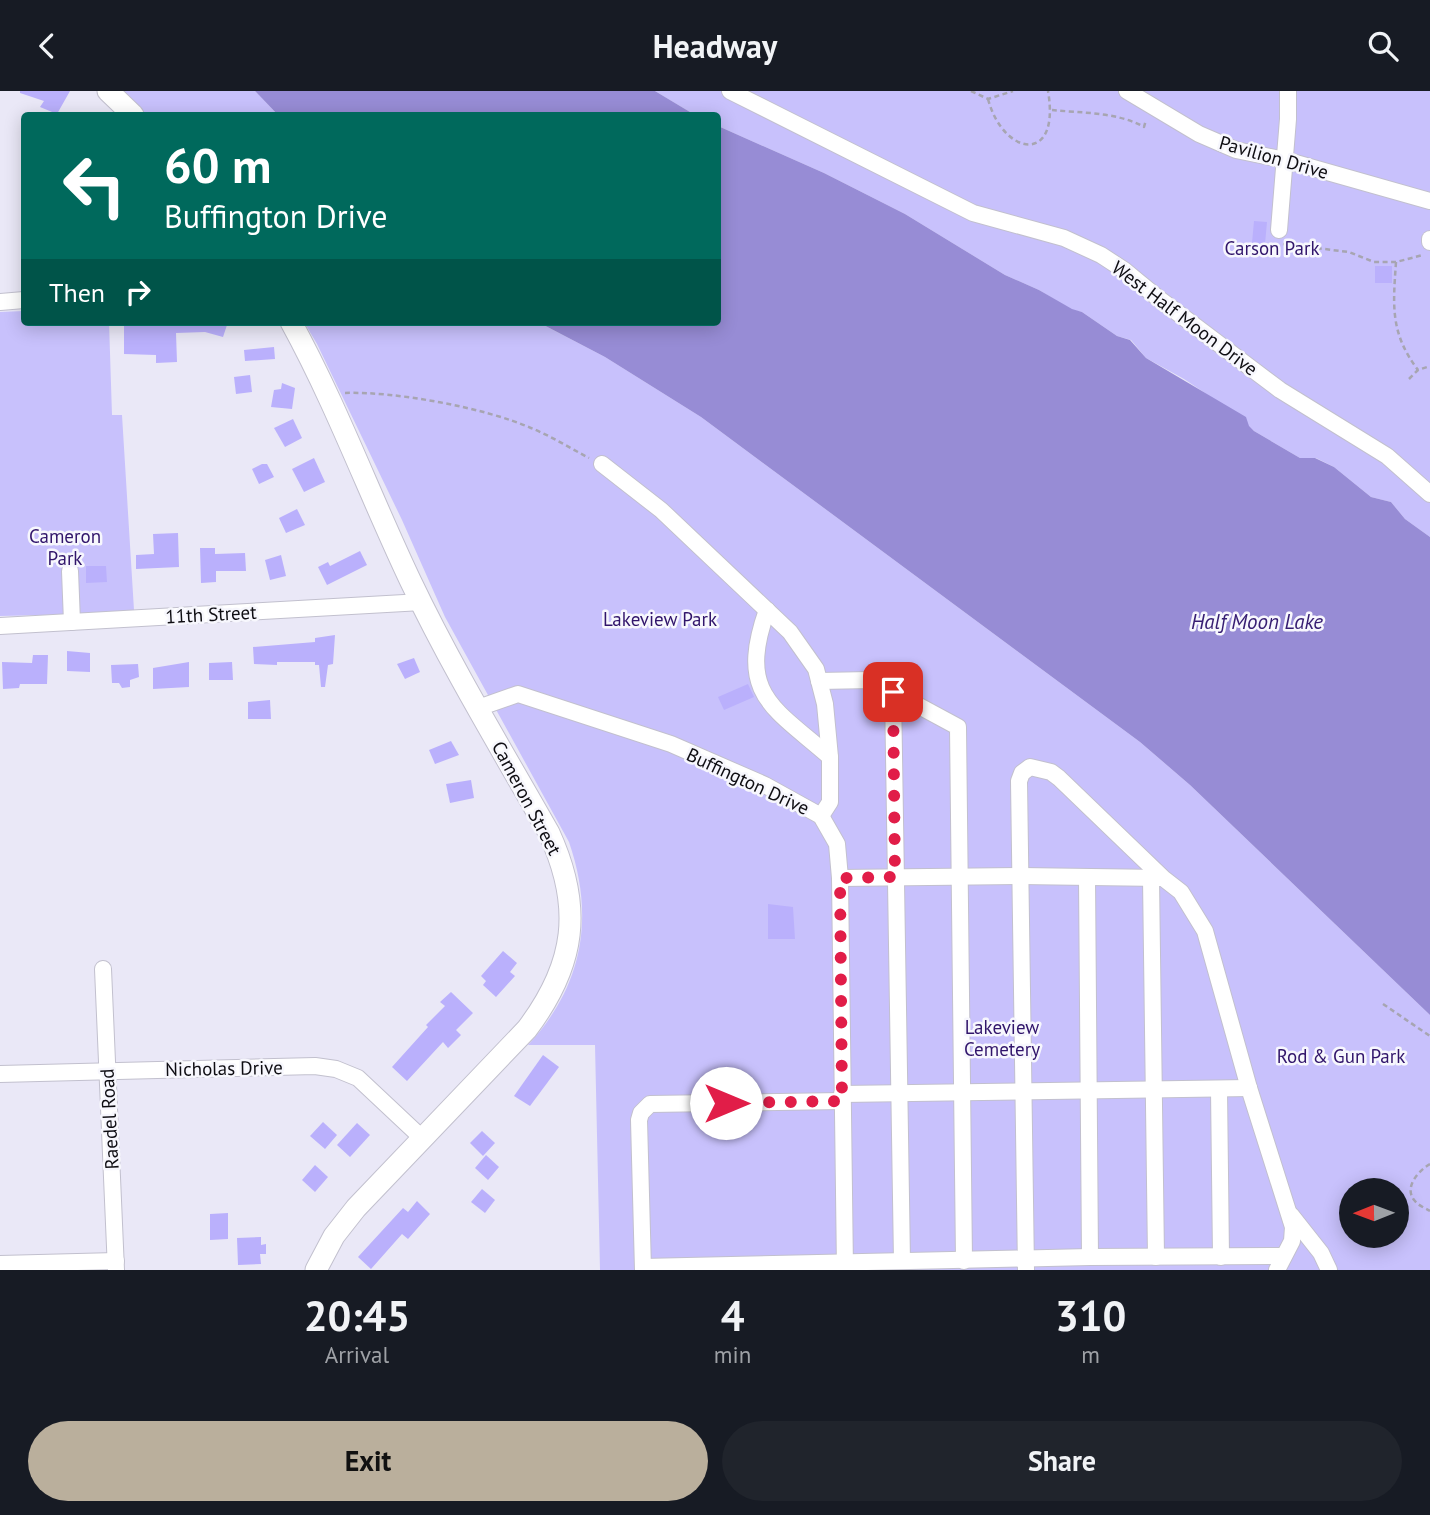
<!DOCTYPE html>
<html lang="en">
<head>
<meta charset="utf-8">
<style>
	:root { --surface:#171b24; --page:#20242c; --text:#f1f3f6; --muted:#9ea1a6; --accent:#baaf9c }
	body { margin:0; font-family:"PT Sans",sans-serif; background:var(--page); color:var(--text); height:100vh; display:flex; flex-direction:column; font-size:26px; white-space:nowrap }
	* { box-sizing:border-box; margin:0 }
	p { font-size:23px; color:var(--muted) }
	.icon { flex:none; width:38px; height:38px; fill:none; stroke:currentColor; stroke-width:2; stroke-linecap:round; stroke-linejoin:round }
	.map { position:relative; height:1179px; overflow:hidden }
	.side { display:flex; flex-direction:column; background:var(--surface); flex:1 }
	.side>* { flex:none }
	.banner { position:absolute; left:21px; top:21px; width:700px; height:214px; border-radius:7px; box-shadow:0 4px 18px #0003; background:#00695c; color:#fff; overflow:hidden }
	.needle { width:46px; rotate:269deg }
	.tools { position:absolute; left:1339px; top:1087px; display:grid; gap:14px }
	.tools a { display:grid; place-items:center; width:70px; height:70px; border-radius:50%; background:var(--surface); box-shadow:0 4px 18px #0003; font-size:35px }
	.pin { position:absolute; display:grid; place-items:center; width:60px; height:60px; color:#fff; margin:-30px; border-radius:14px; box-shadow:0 4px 10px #0006 }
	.me { position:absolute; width:77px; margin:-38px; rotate:90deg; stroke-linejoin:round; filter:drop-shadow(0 0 5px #0008) }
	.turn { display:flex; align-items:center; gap:24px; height:147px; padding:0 28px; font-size:32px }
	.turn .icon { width:91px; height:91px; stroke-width:2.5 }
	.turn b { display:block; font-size:49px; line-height:60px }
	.then { display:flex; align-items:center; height:66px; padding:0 28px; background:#0003; gap:14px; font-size:26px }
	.eta { display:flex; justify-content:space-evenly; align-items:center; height:119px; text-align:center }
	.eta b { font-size:42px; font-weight:600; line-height:49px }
	.primary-button { display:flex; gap:14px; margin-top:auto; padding:14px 28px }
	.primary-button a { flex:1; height:80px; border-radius:42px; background:var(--accent); color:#111; font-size:28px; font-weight:600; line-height:80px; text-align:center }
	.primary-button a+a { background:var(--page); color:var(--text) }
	header { display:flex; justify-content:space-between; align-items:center; height:91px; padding:0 28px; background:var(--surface); font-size:32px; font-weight:600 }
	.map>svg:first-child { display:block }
	.green { fill:#c8c1fc; fill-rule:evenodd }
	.water { fill:#978cd5 }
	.building { fill:#bab0fc }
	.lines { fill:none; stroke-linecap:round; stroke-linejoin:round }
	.minor-casing { stroke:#c2c0ce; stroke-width:18 }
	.major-casing { stroke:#c2c0ce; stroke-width:23 }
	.path { stroke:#a7a5b1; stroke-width:2.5; stroke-dasharray:5 3.5; stroke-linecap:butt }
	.minor { stroke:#fff; stroke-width:16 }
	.major { stroke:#fff; stroke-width:21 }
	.route { stroke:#e11d48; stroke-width:12; stroke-dasharray:0 21.6 }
	.labels { text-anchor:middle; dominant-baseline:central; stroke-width:5; stroke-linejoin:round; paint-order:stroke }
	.street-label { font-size:19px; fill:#0e0d12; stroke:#f7f7fd }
	.park-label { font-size:19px; fill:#31156b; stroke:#f7f7fd }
	.water-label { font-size:21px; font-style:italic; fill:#361d72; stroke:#f7f7fd }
</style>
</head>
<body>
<header><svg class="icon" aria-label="back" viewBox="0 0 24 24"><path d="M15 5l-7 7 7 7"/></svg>Headway<svg class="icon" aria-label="search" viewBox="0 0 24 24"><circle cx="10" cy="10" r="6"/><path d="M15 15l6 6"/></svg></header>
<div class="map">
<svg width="1430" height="1179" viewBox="0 0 1430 1179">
	<rect width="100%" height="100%" fill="#eae8f7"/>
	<g class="green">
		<polygon points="118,0 255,0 278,24 142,24"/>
		<polygon points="655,0 1430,0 1430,446 1405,428 1391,411 1371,406 1334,376 1316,367 1300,367 1254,340 1211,306 1184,288 1146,267 1131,249 1117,245 1082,221 1072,219 1039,199 1005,184 905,123 824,82 718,35 718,24 695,24"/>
		<polygon points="24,220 24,231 109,231 112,324 122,324 134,519 83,523 0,525 0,221"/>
		<path d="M304,231h234l67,35 96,60 439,325 50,43 240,230v255h-830l-5,-225h-67c55,-59 67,-128 41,-203l-124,-225 -43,-97 -85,-176zM1351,1099h45v45h-45z"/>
	</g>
	<g class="water">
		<polygon points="255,0 655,0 695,24 278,24"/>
		<polygon points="718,35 824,82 905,123 1005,184 1039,199 1072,218 1082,221 1117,245 1130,249 1146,267 1246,326 1249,335 1254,340 1300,367 1315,367 1334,376 1371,406 1391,411 1405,428 1430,446 1430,924 1190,694 1140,651 701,326 605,266 538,231 718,231"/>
	</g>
	<g class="building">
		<polygon points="20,0 70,0 57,23 40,16 44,10 20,2"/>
		<polygon points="1254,130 1267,131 1265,153 1252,152"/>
		<rect x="1375" y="175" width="17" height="17"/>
		<polygon points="124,231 228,231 223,246 205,241 176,242 177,271 156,272 156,264 124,263"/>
		<polygon points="274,256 275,268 245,270 244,259"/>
		<polygon points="250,284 252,301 236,303 234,286"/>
		<polygon points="282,292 295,297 292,318 271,316 274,299 281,298"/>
		<polygon points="293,328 302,347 285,356 274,337"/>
		<polygon points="314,367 325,391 304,401 292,378"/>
		<polygon points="262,373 267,373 274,386 259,393 252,378"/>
		<polygon points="297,418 305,434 286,442 279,427"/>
		<polygon points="178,442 179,476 136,478 136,464 154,463 153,443"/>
		<polygon points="200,457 215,457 215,463 245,462 246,480 216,480 216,491 201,492"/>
		<polygon points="360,460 367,474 327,494 318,476 328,471 330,475"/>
		<polygon points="281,464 286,485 270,489 265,469"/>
		<polygon points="86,475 106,475 107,491 86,492"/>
		<polygon points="335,544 333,573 328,574 325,596 321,596 319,574 315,574 315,571 277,571 277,574 254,573 253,556 315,551 315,547"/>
		<polygon points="67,560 90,562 90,581 67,580"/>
		<polygon points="33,564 48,564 47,593 20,593 19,597 3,598 2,571 32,572"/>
		<polygon points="414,567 420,581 405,588 397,573"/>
		<polygon points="189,571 189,596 153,598 153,577"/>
		<polygon points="232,571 233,589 209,589 209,572"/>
		<polygon points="138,573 139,586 130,589 130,596 122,597 119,592 112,592 111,574"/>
		<polygon points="748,593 754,606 724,619 718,606"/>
		<polygon points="270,609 271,628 248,628 248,611"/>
		<polygon points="451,650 459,664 435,673 429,659"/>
		<polygon points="471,689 474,707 450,712 446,693"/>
		<polygon points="768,813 793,816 795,848 768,848"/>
		<polygon points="503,860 517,872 510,881 515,885 496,906 483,894 486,890 481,885"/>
		<polygon points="451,901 473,922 456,939 461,944 448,957 443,951 407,990 392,976 428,936 426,934 445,915 440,911"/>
		<polygon points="543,964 559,976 530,1015 514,1005"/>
		<polygon points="323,1031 337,1044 325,1058 310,1045"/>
		<polygon points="357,1032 370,1044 350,1066 337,1054"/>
		<polygon points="482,1040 495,1052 483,1065 470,1052"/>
		<polygon points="486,1064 499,1076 488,1089 475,1077"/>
		<polygon points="315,1074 328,1086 315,1101 302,1089"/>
		<polygon points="482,1098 495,1109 485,1122 471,1111"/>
		<polygon points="417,1110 430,1123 408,1148 402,1143 371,1178 358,1166 403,1117 408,1121"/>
		<polygon points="228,1122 228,1148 210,1149 210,1123"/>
		<polygon points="261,1146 261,1154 266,1153 266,1163 260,1163 261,1173 238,1174 237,1147"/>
	</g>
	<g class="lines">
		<g class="minor-casing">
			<g id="minor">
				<polyline points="730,0 973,122 1064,147 1101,164 1124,179 1158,207 1280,299 1387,365 1430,403"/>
				<polyline points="1127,0 1199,43 1236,59 1285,69 1430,110"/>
				<polyline points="1279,139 1288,28 1288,0"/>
				<polyline points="1430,148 1430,151"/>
				<polyline points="0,211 24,209"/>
				<polyline points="602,373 661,419 790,541 816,578 825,613 830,666 830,711 821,725"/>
				<polyline points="70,480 72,531"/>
				<path d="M767,519c-30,85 6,97 63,147"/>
				<polyline points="0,535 422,511"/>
				<polyline points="819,590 871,589 958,636 964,1170"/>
				<polyline points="893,601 902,1170"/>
				<polyline points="478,617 518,603 671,653 765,694 821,725 837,753 840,787 845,1179"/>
				<polyline points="1087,786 1090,1166"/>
				<polyline points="840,787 1021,785 1161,787"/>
				<polyline points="1151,787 1156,1166"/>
				<polyline points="103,878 116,1179"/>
				<polyline points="0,983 315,975 336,978 358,987 423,1048"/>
				<polyline points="1219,998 1221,1166"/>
				<polyline points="842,1003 1249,997"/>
				<polyline points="1291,1124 1321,1162 1329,1179"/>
				<polyline points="0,1173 116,1170"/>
				<polyline points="643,1176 1090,1166 1283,1165"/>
				<polyline points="643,1179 639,1029 641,1022 650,1013 842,1010"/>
				<polyline points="1026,1179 1019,690 1022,682 1030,676 1051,681 1059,687 1163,787 1181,801 1205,840 1249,997 1293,1136 1292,1150 1277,1179"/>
			</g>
		</g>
		<g class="major-casing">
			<g id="major">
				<polyline points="108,0 133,24"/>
				<path d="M291,231c46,84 79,174 120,260 41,86 91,168 138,251 34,74 27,131 -22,196l-171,179 -22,28 -18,34"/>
			</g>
		</g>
		<g class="path">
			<polyline points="971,0 988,8 1013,0"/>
			<path d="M988,8c15,57 73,67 60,-8"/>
			<path d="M1052,19c29,3 66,2 92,17l2,-7"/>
			<polyline points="1283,153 1349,161 1374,171 1396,171 1423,164"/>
			<path d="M1396,171c-3,44 -6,71 22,108"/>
			<polyline points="1409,288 1418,279 1430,275"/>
			<path d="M345,302c49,-2 141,15 186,35 20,8 39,20 58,30"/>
			<polyline points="1383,913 1430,945"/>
			<path d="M1430,1073c-12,7 -27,24 -15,37 4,5 10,7 15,10"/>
		</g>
		<use href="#minor" class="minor"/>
		<use href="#major" class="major"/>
	</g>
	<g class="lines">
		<polyline class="route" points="726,1012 842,1010 840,787 895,786 893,601"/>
	</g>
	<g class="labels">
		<g class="street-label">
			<text transform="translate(1274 66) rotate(16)">Pavilion Drive</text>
			<text transform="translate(1185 227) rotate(37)">West Half Moon Drive</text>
			<text transform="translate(211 523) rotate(-3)">11th Street</text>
			<text transform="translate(748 690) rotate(25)">Buffington Drive</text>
			<text transform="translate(527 707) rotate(62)">Cameron Street</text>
			<text transform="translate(224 977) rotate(-1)">Nicholas Drive</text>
			<text transform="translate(109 1028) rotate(-93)">Raedel Road</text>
		</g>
		<g class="park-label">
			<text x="1272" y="157">Carson Park</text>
			<text x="65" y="445">Cameron<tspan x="65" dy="22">Park</tspan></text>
			<text x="660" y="528">Lakeview Park</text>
			<text x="1002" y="936">Lakeview<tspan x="1002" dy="22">Cemetery</tspan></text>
			<text x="1341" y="965">Rod &amp; Gun Park</text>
		</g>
		<g class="water-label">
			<text x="1257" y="530">Half Moon Lake</text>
		</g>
	</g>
</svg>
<div class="tools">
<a><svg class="needle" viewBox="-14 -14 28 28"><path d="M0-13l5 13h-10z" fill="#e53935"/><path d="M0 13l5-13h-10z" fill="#9ea1a6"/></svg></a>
</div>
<div class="pin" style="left:893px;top:601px;background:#d93025"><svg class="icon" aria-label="arrive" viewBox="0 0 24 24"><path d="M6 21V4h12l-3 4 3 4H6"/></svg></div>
<svg class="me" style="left:726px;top:1012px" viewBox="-20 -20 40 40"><circle r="19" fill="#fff"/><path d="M0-13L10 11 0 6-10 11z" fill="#e11d48"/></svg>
<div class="banner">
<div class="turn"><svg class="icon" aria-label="left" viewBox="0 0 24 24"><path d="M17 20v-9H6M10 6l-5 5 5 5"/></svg><div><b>60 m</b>Buffington Drive</div></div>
<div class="then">Then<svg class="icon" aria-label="right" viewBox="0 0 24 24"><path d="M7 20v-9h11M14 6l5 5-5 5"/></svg></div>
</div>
</div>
<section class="side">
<div class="eta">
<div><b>20:45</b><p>Arrival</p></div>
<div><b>4</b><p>min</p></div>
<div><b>310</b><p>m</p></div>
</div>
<div class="primary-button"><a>Exit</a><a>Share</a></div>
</section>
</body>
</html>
